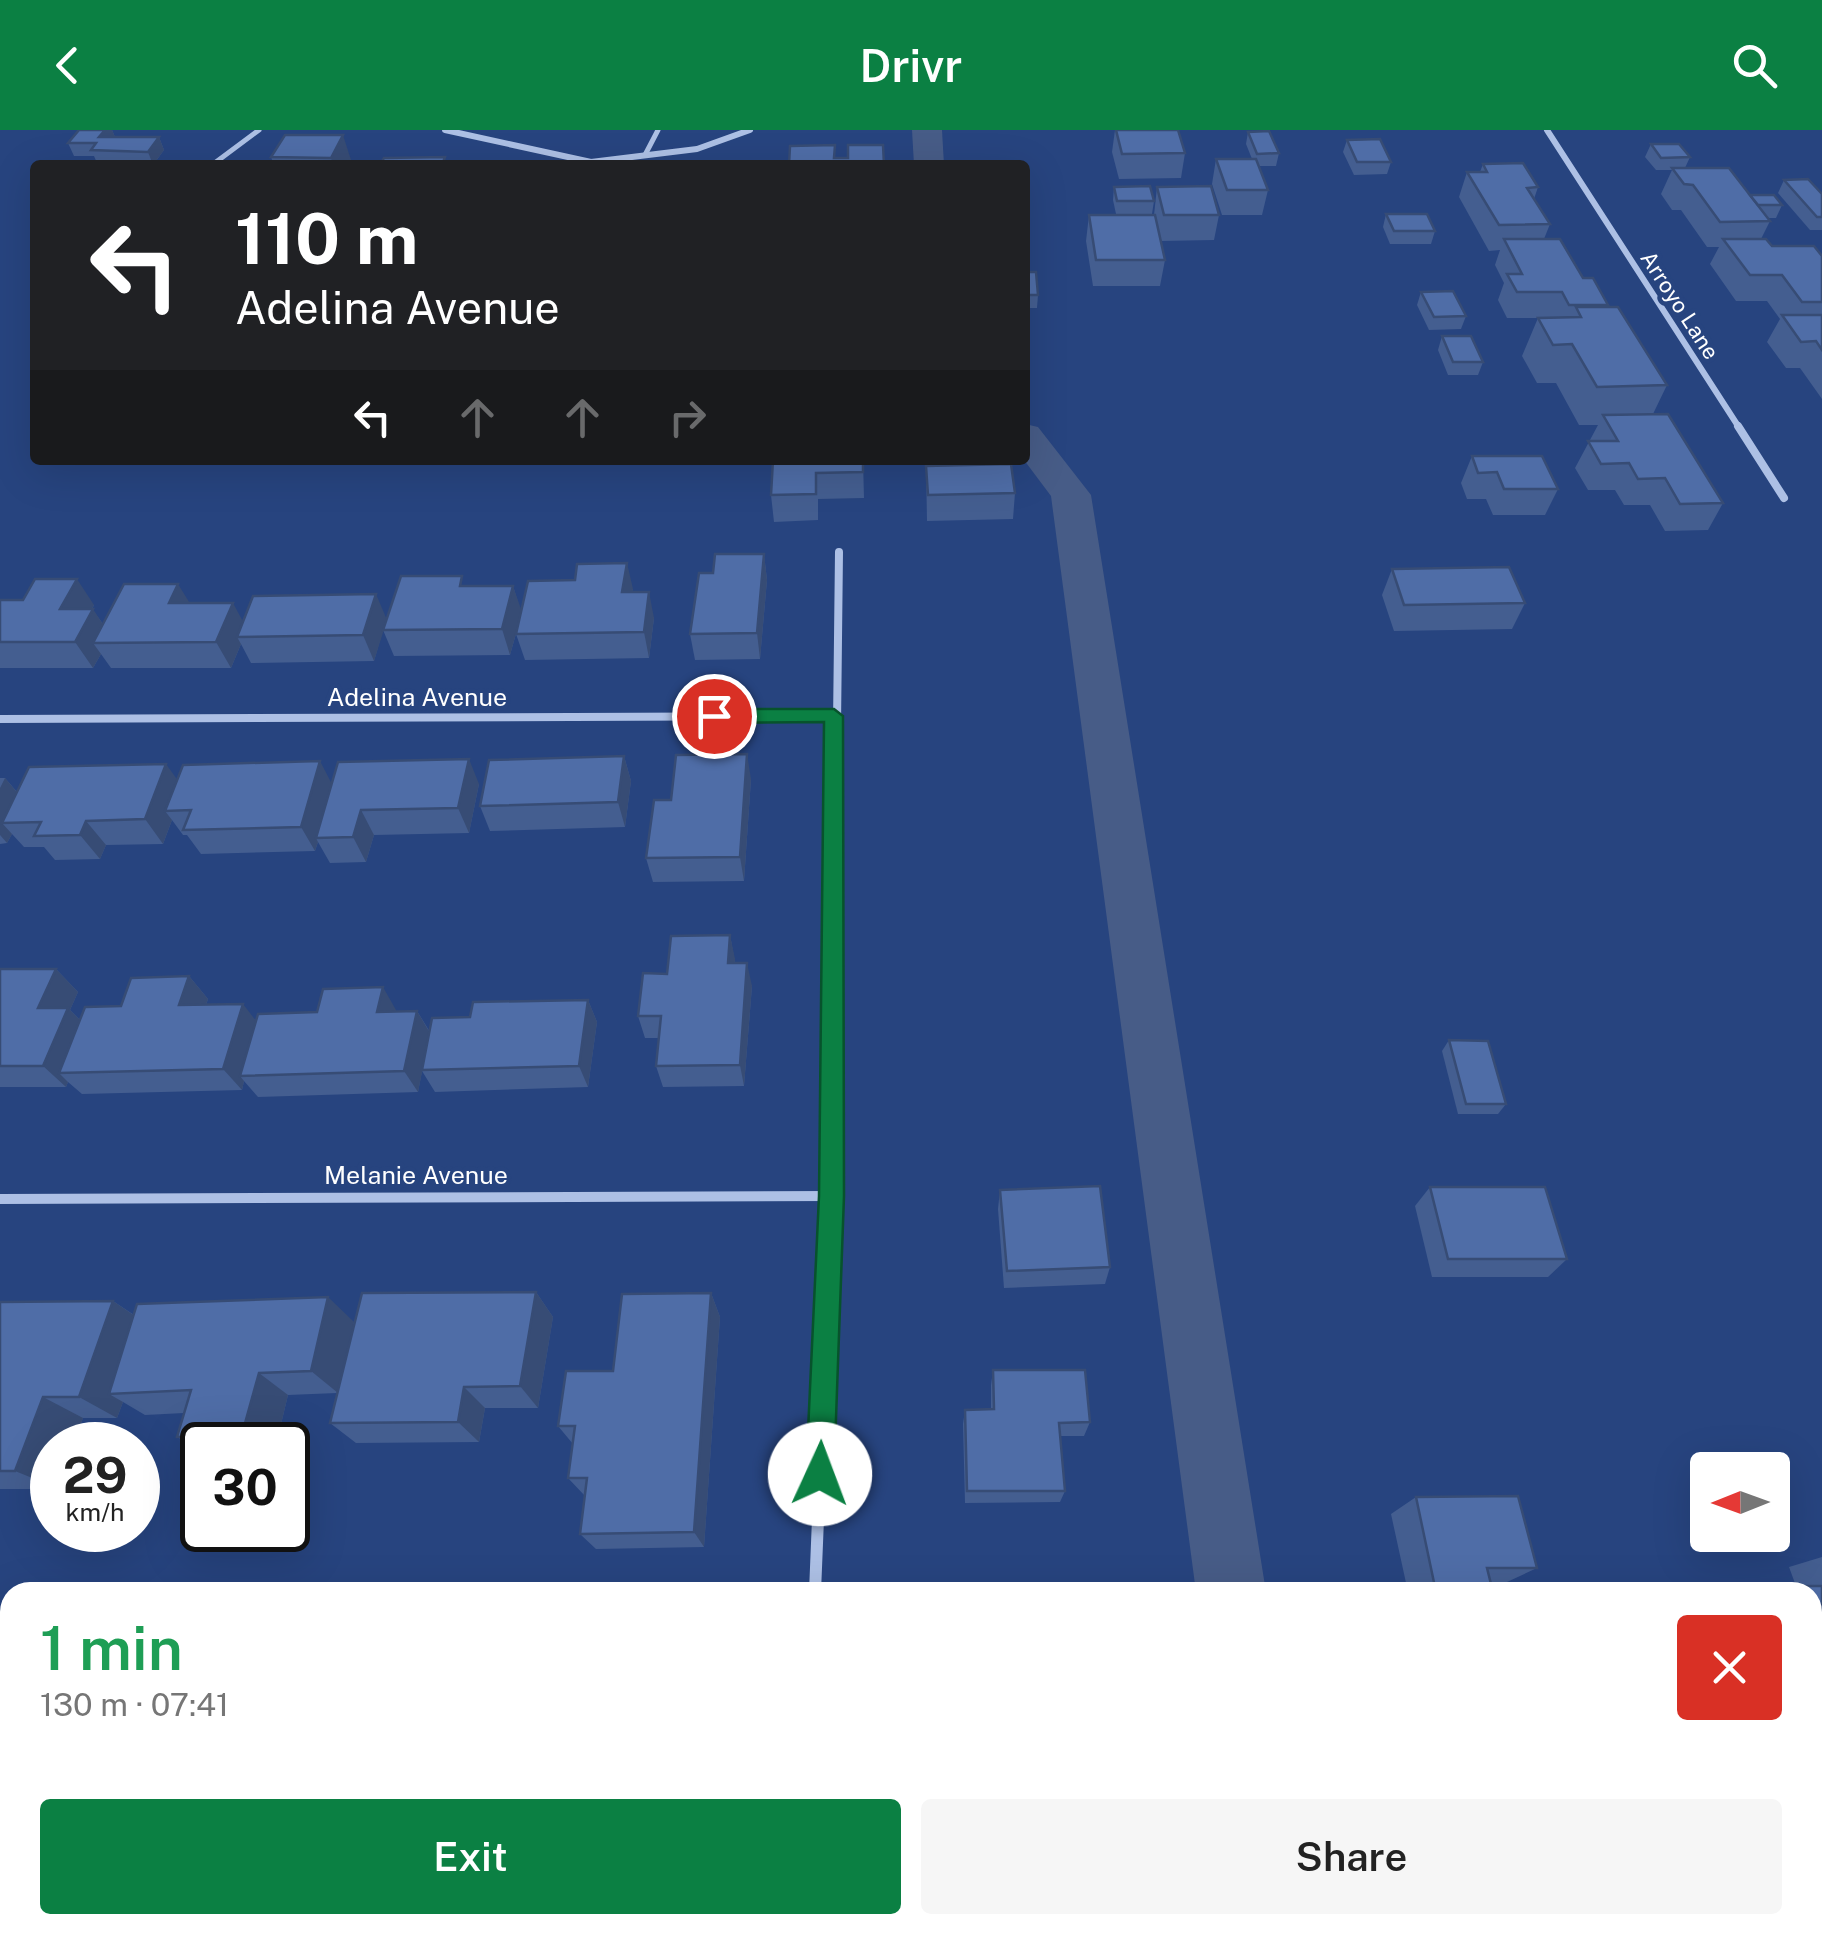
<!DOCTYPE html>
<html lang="en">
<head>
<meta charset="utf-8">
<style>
	:root { --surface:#fff; --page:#f6f6f6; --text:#222; --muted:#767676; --accent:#0b8043 }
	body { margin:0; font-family:"Public Sans",sans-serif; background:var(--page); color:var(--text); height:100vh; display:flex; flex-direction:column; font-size:38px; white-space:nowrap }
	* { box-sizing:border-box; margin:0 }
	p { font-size:32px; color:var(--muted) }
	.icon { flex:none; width:55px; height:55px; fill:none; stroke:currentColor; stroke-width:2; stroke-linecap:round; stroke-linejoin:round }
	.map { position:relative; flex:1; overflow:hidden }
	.side { position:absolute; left:0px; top:1452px; width:1822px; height:352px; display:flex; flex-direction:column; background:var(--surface); border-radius:30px 30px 0 0; box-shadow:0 10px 40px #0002 }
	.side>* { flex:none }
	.banner { position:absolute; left:30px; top:30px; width:1000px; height:305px; border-radius:10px; box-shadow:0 10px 40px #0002; background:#202124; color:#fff; overflow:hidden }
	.needle { width:65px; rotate:269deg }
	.fabs { position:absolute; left:1690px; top:1322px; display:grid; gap:20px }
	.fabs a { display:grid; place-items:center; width:100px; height:100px; border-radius:10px; background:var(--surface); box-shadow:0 10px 40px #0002; font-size:50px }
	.speed { position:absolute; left:30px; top:1292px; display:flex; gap:20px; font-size:50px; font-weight:700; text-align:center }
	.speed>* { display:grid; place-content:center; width:130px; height:130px; border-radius:50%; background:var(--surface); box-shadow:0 10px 40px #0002; line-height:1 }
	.speed small { font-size:25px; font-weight:400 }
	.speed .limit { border:5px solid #111; border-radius:15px; background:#fff; color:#111 }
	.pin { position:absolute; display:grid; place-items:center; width:85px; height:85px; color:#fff; margin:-42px; border:5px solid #fff; border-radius:50%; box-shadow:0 2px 10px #0007 }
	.me { position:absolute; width:110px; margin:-55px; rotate:2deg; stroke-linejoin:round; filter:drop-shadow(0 0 8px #0008) }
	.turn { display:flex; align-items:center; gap:35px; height:210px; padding:0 40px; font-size:45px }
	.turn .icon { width:130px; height:130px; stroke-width:2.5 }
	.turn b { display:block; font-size:70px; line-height:85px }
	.lanes { display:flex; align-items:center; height:95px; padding:0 40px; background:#0003; justify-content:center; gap:50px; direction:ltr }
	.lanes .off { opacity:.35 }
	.round { display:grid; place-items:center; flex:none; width:105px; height:105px; border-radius:10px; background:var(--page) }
	.summary { display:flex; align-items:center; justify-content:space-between; height:170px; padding:0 40px }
	h1 { font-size:60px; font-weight:600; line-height:75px; color:#1e9e55 }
	.action { display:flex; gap:20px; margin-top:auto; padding:20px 40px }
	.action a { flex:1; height:115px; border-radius:10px; background:var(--accent); color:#fff; font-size:40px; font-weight:600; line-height:115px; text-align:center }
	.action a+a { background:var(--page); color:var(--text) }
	header { display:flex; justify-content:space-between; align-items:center; height:130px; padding:0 40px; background:var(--accent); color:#fff; font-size:45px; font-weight:600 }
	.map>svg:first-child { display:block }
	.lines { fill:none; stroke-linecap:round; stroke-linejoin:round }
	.canal { fill:#475c87; fill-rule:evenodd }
	.lane { stroke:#adc0e5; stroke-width:5 }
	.street-far3 { stroke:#adc0e5; stroke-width:6 }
	.street-far2 { stroke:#adc0e5; stroke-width:8 }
	.street-far1 { stroke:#adc0e5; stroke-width:10 }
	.street { stroke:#adc0e5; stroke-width:12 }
	.wall { fill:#445e90 }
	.shaded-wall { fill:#374c75 }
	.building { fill:#4f6da7; stroke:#374c75; stroke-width:2.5 }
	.route { fill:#0b8043; stroke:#07532c; stroke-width:2.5 }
	.labels { text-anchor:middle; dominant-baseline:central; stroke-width:9; stroke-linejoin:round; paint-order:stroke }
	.far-street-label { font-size:22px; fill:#fff; stroke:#27447f }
	.street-label { font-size:25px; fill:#fff; stroke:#27447f }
</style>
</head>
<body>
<header><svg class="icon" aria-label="back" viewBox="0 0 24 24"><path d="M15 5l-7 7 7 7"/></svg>Drivr<svg class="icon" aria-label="search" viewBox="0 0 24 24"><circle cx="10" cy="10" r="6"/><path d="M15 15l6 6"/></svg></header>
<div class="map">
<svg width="1822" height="1803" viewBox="0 0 1822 1803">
	<rect width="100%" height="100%" fill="#27447f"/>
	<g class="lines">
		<g class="canal">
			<polygon points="912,0 942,0 944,35 914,35"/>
			<polygon points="1025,294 1038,297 1091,365 1266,1462 1196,1462 1051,366 1024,330"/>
			<polygon points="1240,1795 1320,1795 1321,1803 1241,1803"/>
		</g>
		<g class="lane">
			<polyline points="645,25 658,0"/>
			<polyline points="212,35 259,0"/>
		</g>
		<g class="street-far3">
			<polyline points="445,0 591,32 697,19 750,0"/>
			<polyline points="1547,0 1740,299"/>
		</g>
		<g class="street-far2">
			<polyline points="1738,296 1784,368"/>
			<polyline points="0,589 834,586"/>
			<polyline points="836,681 839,422"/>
		</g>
		<g class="street-far1">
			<polyline points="0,1069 831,1066"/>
			<polyline points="827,1173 836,679"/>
		</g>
		<g class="street">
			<polyline points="815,1462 827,1170"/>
			<polyline points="801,1795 801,1803"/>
		</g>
	</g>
	<g class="wall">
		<polygon points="79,0 112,0 115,7 159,7 164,20 153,35 97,33 94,26 74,26 68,13"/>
		<polygon points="1115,0 1178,0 1185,23 1181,48 1119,49 1112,22"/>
		<polygon points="1248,2 1279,23 1276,36 1259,36 1268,60 1262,85 1222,85 1212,54 1216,29 1252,29 1246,14"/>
		<polygon points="285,5 351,30 349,35 274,35 271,27"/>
		<polygon points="1347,10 1391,32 1387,44 1354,45 1343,22"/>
		<polygon points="1651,14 1690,27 1685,38 1750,65 1782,75 1776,88 1767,88 1770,91 1761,109 1772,116 1822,126 1822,269 1800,238 1786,238 1767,212 1780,189 1767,171 1736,171 1710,134 1719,117 1707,117 1681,80 1672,80 1661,64 1672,40 1656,40 1645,27"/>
		<polygon points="1483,34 1538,57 1534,69 1550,94 1544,109 1608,175 1607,177 1667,255 1653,284 1723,373 1708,400 1665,401 1650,375 1624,375 1615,360 1588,360 1575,338 1598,295 1579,295 1556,253 1537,253 1522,226 1538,188 1549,188 1507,188 1498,170 1504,153 1495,135 1500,120 1489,121 1459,67 1467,42 1480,42"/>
		<polygon points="1784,50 1822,64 1822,100 1810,100 1778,63"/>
		<polygon points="1114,57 1154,71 1152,84 1116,84 1113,70"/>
		<polygon points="1157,57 1219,85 1214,110 1160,111 1165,130 1160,156 1093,156 1086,111 1089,85 1154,85"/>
		<polygon points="1386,84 1435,101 1431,114 1390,114 1383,97"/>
		<polygon points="1025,142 1038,165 1037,178 1025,178"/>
		<polygon points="1421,162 1466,186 1461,199 1429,200 1417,175"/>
		<polygon points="1442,206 1483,232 1478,245 1448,245 1438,220"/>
		<polygon points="1472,326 1558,359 1545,385 1493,385 1486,369 1467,369 1461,353"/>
		<polygon points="773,330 863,330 864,368 818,369 818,390 774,392 771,365"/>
		<polygon points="935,330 989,330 989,332 976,335 1015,363 1013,389 927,391 926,336 938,335"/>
		<polygon points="764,424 767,450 760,529 695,530 690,504 713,443"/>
		<polygon points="1392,439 1525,473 1512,499 1394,501 1382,465"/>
		<polygon points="466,456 513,456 521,482 633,459 632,462 654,488 649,528 525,530 516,504 519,493 510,525 394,526 383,500 374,531 251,533 241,514 231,538 111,538 101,524 93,538 0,538 0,470 94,475 92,479 103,494 190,473 243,491 387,489"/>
		<polygon points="624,626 631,651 625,697 490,701 480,676"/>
		<polygon points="0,648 5,648 17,662 177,650 332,654 479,654 469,703 374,705 366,732 330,733 318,712 315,721 201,724 187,705 183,705 172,690 163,714 106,715 100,729 55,730 44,717 24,717 12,704 7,713 0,714"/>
		<polygon points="751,649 744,751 653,752 646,728 671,670"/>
		<polygon points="730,805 735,833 752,856 744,956 663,957 656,936 659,908 645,908 638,886 667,844"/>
		<polygon points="0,839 56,839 78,862 70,880 80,890 121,876 189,846 208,869 206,875 256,890 396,880 396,881 417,881 430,902 470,887 588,870 597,892 588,957 435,962 422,941 418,962 258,967 244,951 242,960 82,964 68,952 66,957 0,957"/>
		<polygon points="1449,910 1506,974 1498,984 1458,984 1442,921"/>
		<polygon points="1430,1057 1567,1129 1548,1147 1432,1147 1415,1076"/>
		<polygon points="1000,1060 1110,1137 1105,1154 1004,1158 998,1079"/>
		<polygon points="536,1162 553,1187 538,1278 485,1278 479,1312 356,1313 330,1293 337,1263 288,1265 276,1315 202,1315 202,1321 177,1307 184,1283 145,1285 123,1272 117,1288 83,1288 73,1315 52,1315 52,1359 0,1359 0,1172 113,1171 134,1185 354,1192"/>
		<polygon points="711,1163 720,1187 704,1417 596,1419 580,1404 585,1366 568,1348 573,1314 558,1296 613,1241"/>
		<polygon points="993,1240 1090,1292 1084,1306 1060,1306 1065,1361 1060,1372 965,1373 963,1294 965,1280 991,1279 991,1255"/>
		<polygon points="1416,1367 1537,1438 1507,1452 1490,1452 1493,1462 1408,1462 1391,1384"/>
		<polygon points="1822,1427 1822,1653 1812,1653 1812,1462 1727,1462 1747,1456 1796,1456 1789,1437"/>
	</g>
	<g class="shaded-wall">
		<polygon points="105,0 112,0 115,7 99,7"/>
		<polygon points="343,5 351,30 349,35 333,35 331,28"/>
		<polygon points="159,7 164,20 153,35 148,22"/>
		<polygon points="943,330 989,330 989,332 942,342"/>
		<polygon points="764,424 767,450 760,529 757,503"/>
		<polygon points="627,433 633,459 628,488 622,462"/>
		<polygon points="77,449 94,475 78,505 60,479"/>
		<polygon points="178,454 194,480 169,473"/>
		<polygon points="513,456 522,482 510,525 502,499"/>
		<polygon points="649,462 654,488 649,528 644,502"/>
		<polygon points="376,464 387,490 374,531 363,505"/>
		<polygon points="233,473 247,499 237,507 241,514 231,538 216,512"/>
		<polygon points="93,479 110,505 93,513 101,524 93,538 75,512"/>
		<polygon points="747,624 751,649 744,751 740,727"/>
		<polygon points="624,626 631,651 625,697 618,672"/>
		<polygon points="469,629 479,654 469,703 458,678"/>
		<polygon points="320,631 333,656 316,708 318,712 315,721 301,697"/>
		<polygon points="166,634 184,659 165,681 172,690 163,714 145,689"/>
		<polygon points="5,648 26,673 2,693 12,704 7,713 0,705 0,658"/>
		<polygon points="361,680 374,705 366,732 353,707"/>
		<polygon points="86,691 106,715 100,729 80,705"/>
		<polygon points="730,805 735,829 733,856 728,833"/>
		<polygon points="747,833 752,856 744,956 740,935"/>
		<polygon points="56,839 78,862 70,880 90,900 59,943 68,952 66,957 43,936 38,878"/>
		<polygon points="189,846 208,869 198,898 179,875"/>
		<polygon points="383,857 396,880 391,904 377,882"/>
		<polygon points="588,870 597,892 588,957 579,936"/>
		<polygon points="243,874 260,896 240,946 244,951 242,960 223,939"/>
		<polygon points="417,881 430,903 418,962 404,941"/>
		<polygon points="536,1162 553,1187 538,1278 520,1256"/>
		<polygon points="711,1163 720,1187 704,1417 694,1402"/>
		<polygon points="328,1167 354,1192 338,1263 311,1241"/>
		<polygon points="113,1171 148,1195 109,1264 123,1272 117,1288 79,1267"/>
		<polygon points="259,1243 288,1265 276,1315 259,1315 242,1304"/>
		<polygon points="464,1257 485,1278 479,1312 458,1292"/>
		<polygon points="43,1267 83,1288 73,1315 52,1315 52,1356 15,1341"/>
		<polygon points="0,1633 9,1634 0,1661"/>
	</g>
	<g class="building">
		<polygon points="79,0 105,0 99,7 159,7 148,22 91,20 96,13 68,13"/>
		<polygon points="1116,0 1178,0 1185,23 1122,24"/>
		<polygon points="1269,1 1279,23 1257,24 1248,2"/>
		<polygon points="285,5 343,5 331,28 271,27"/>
		<polygon points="1380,9 1391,32 1357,32 1347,10"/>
		<polygon points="1651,14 1679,14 1690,27 1661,28"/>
		<polygon points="835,15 834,28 848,28 848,15 883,15 884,35 789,35 790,16"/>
		<polygon points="445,27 442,35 380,35 384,28"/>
		<polygon points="1216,29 1256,29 1268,60 1227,60"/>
		<polygon points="1523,33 1538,57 1527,58 1550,94 1499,95 1467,42 1487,42 1483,34"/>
		<polygon points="1672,38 1729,38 1770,91 1720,92 1693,55 1684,54"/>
		<polygon points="1808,49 1822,64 1822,87 1817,87 1784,50"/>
		<polygon points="1150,56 1154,71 1117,71 1114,57"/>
		<polygon points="1211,56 1219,85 1164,85 1157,57"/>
		<polygon points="1750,65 1774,65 1782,75 1758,75"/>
		<polygon points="1386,84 1427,84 1435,101 1394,101"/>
		<polygon points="1089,85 1155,85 1165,130 1096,130"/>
		<polygon points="1504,109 1560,109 1583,148 1593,148 1608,175 1569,175 1562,162 1517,162 1507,144 1522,144"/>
		<polygon points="1723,109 1766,109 1772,116 1814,116 1822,126 1822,172 1802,172 1782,145 1750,145"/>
		<polygon points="1025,142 1036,142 1038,165 1025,165"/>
		<polygon points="1453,161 1466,186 1434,187 1421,162"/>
		<polygon points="1576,177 1618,177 1667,255 1597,257 1572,214 1553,215 1538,188 1581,187"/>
		<polygon points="1782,185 1822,185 1822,220 1816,211 1801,212"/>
		<polygon points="1442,206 1471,206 1483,232 1453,232"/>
		<polygon points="1668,284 1723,373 1680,374 1665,348 1638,349 1629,333 1601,334 1588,311 1618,311 1603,285"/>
		<polygon points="1472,326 1542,326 1558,359 1504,359 1497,342 1478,343"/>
		<polygon points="773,330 863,330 863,342 816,343 816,364 771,365"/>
		<polygon points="1011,334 1015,363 928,365 926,336"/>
		<polygon points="715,424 764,424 757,503 690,504 699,443 713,443"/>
		<polygon points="627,433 622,462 649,462 644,502 516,504 528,451 575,450 577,434"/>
		<polygon points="1509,437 1525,473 1404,475 1392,439"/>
		<polygon points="401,446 462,446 460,456 513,456 502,499 383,500"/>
		<polygon points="35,449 77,449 60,479 93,479 75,512 0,512 0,470 23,470"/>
		<polygon points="124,454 178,454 169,473 233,473 216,512 93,513"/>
		<polygon points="376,464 363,505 237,507 253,466"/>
		<polygon points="747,624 740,727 646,728 654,670 671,670 676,625"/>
		<polygon points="624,626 618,672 480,676 489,630"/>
		<polygon points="469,629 458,678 361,680 353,707 316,708 338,632"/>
		<polygon points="320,631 301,697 183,700 191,680 165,681 183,635"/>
		<polygon points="166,634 145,689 86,691 80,705 34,706 41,692 2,693 29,637"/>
		<polygon points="730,805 728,833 747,833 740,935 656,936 661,886 638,886 643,843 667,844 671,806"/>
		<polygon points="0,839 56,839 38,878 68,878 43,936 0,936"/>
		<polygon points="189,846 179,875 243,874 223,939 59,943 85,877 121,876 131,848"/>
		<polygon points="383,857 377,882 417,881 404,941 240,946 258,884 317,882 323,859"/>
		<polygon points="588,870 579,936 422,940 432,888 470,887 473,872"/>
		<polygon points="1449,910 1488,911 1506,974 1466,974"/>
		<polygon points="1100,1056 1110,1137 1007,1141 1000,1060"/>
		<polygon points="1430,1057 1545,1057 1567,1129 1448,1129"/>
		<polygon points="536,1162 520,1256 464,1257 458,1292 330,1293 362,1163"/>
		<polygon points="711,1163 694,1402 580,1404 587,1348 568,1348 575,1296 558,1296 566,1241 613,1241 622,1164"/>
		<polygon points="328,1167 311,1241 259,1243 242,1304 177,1307 191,1260 109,1264 137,1174"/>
		<polygon points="113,1171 79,1267 43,1267 15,1341 0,1341 0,1172"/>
		<polygon points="993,1240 1085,1240 1090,1292 1059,1293 1065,1361 967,1361 965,1280 994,1279"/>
		<polygon points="1518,1366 1537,1438 1487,1438 1493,1462 1436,1462 1416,1367"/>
		<polygon points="1747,1456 1822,1456 1822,1650 1814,1650 1812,1646 1812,1462 1750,1462"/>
		<polygon points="10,1646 10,1769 0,1769 0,1647"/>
	</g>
	<polygon class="route" points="714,579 834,579 843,586 844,1066 834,1344 830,1353 820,1357 810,1353 806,1344 819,1066 824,592 714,593 705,586"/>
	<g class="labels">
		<g class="far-street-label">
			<text transform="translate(1680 175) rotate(57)">Arroyo Lane</text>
		</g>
		<g class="street-label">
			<text x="417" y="567">Adelina Avenue</text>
			<text x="416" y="1045">Melanie Avenue</text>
		</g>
	</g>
</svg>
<div class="fabs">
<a><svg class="needle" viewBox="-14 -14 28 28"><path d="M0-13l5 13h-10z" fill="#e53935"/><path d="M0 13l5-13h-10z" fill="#767676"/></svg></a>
</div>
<div class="speed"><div>29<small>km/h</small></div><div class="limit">30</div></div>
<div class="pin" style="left:714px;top:586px;background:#d93025"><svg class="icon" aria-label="arrive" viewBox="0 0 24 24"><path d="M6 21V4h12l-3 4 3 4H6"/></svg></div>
<svg class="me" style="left:820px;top:1344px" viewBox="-20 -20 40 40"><circle r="19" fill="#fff"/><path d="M0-13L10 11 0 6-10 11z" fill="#0b8043"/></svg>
<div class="banner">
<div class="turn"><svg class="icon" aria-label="left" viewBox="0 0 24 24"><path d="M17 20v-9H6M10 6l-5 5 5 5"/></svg><div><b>110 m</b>Adelina Avenue</div></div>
<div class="lanes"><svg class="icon" aria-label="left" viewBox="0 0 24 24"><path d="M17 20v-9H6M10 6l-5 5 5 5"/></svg><svg class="icon off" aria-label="ahead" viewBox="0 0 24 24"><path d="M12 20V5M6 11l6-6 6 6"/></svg><svg class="icon off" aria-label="ahead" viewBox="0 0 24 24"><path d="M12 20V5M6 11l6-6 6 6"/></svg><svg class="icon off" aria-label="right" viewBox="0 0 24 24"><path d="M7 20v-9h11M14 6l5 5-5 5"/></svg></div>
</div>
<section class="side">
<div class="summary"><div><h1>1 min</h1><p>130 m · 07:41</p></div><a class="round" style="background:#d93025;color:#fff"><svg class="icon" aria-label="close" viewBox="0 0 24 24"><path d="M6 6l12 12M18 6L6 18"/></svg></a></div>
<div class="action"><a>Exit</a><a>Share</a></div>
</section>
</div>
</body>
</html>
